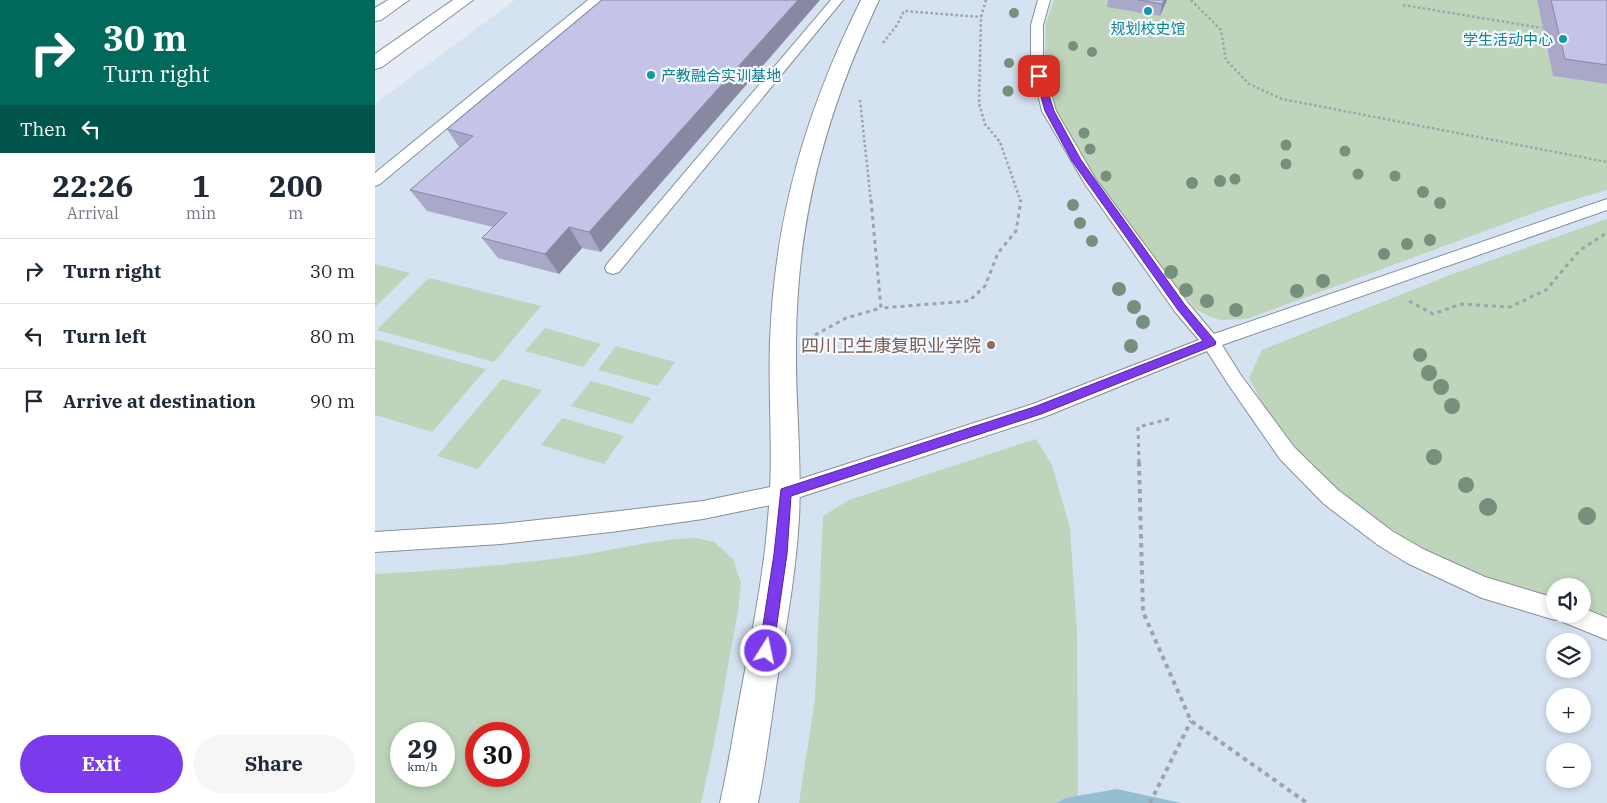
<!DOCTYPE html>
<html lang="en">
<head>
<meta charset="utf-8">
<style>
	:root { --surface:#fff; --page:#f6f6f7; --text:#1f2937; --muted:#747a83; --line:#e0e1e3; --accent:#7c3aed }
	body { margin:0; font-family:"IBM Plex Serif","Noto Sans SC",serif; background:var(--page); color:var(--text); height:100vh; display:flex; flex-direction:column; font-size:19px; white-space:nowrap }
	* { box-sizing:border-box; margin:0 }
	p { font-size:16px; color:var(--muted) }
	.icon { flex:none; width:28px; height:28px; fill:none; stroke:currentColor; stroke-width:2; stroke-linecap:round; stroke-linejoin:round }
	.map { position:relative; flex:1; overflow:hidden }
	.panel { display:flex; flex-direction:column; background:var(--surface); width:375px }
	.panel>* { flex:none }
	.banner { background:#00695c; color:#fff; overflow:hidden }
	.controls { position:absolute; left:1171px; top:578px; display:grid; gap:10px }
	.controls a { display:grid; place-items:center; width:45px; height:45px; border-radius:50%; background:var(--surface); box-shadow:0 2px 8px #0003; font-size:25px }
	.speed { position:absolute; left:15px; top:722px; display:flex; gap:10px; font-size:25px; font-weight:700; text-align:center }
	.speed>* { display:grid; place-content:center; width:65px; height:65px; border-radius:50%; background:var(--surface); box-shadow:0 2px 8px #0003; line-height:1 }
	.speed small { font-size:12px; font-weight:400 }
	.speed .limit { border:8px solid #d22; background:#fff; color:#111 }
	.pin { position:absolute; display:grid; place-items:center; width:42px; height:42px; color:#fff; margin:-21px; border-radius:10px; box-shadow:0 2px 8px #0006 }
	.me { position:absolute; width:55px; margin:-28px; rotate:10deg; stroke-linejoin:round; filter:drop-shadow(0 0 4px #0008) }
	.turn { display:flex; align-items:center; gap:18px; height:105px; padding:0 20px; font-size:22px }
	.turn .icon { width:65px; height:65px; stroke-width:2.5 }
	.turn b { display:block; font-size:35px; line-height:42px }
	.then { display:flex; align-items:center; height:48px; padding:0 20px; background:#0003; gap:10px; font-size:19px }
	.eta { display:flex; justify-content:space-evenly; align-items:center; height:85px; text-align:center }
	.eta b { font-size:30px; font-weight:700; line-height:35px }
	.cta { display:flex; gap:10px; margin-top:auto; padding:10px 20px }
	.cta a { flex:1; height:58px; border-radius:30px; background:var(--accent); color:#fff; font-size:20px; font-weight:700; line-height:58px; text-align:center }
	.cta a+a { background:var(--page); color:var(--text) }
	ul { padding:0; list-style:none }
	li { display:flex; align-items:center; gap:15px; height:65px; padding:0 20px; border-top:1px solid var(--line) }
	li div { flex:1 }
	li b { display:block; font-size:19px }
	li em { font-style:normal }
	main { display:flex; flex:1; min-height:0 }
	.map>svg:first-child { display:block }
	.built { fill:#d5e2f1; fill-rule:evenodd }
	.green { fill:#bed5bc; fill-rule:evenodd }
	.water { fill:#95bfd1 }
	.lines { fill:none; stroke-linecap:round; stroke-linejoin:round }
	.service-casing { stroke:#888f97; stroke-width:2 }
	.minor-casing { stroke:#888f97; stroke-width:2 }
	.secondary-casing { stroke:#888f97; stroke-width:2 }
	.path-far2 { stroke:#9ea3ab; stroke-width:2.5; stroke-dasharray:2.5 2.5; stroke-linecap:butt }
	.path-far1 { stroke:#9ea3ab; stroke-width:3; stroke-dasharray:4 4; stroke-linecap:butt }
	.path { stroke:#9ea3ab; stroke-width:4; stroke-dasharray:4.5 4.5; stroke-linecap:butt }
	.service { fill:#fff; fill-rule:evenodd }
	.minor { fill:#fff; fill-rule:evenodd }
	.secondary { fill:#fff; fill-rule:evenodd }
	.tree { fill:#76907e }
	.wall { fill:#a9a8c8 }
	.shaded-wall { fill:#8988a2 }
	.building { fill:#c4c3e8; stroke:#8988a2 }
	.route { fill:#7c3aed; stroke:#51269a }
	.culture-dot { fill:#0f9aa8; stroke:#f5f9ff; stroke-width:2 }
	.education-dot { fill:#8d6e63; stroke:#f5f9ff; stroke-width:2 }
	.labels { text-anchor:middle; dominant-baseline:central; stroke-width:4.5; stroke-linejoin:round; paint-order:stroke }
	.far-culture-label { font-size:15px; fill:#0d838f; stroke:#f5f9ff }
	.education-label { font-size:18px; fill:#785e54; stroke:#f5f9ff; text-anchor:end }
</style>
</head>
<body>
<main>
<section class="panel">
<div class="banner">
<div class="turn"><svg class="icon" aria-label="right" viewBox="0 0 24 24"><path d="M7 20v-9h11M14 6l5 5-5 5"/></svg><div><b>30 m</b>Turn right</div></div>
<div class="then">Then<svg class="icon" aria-label="left" viewBox="0 0 24 24"><path d="M17 20v-9H6M10 6l-5 5 5 5"/></svg></div>
</div>
<div class="eta">
<div><b>22:26</b><p>Arrival</p></div>
<div><b>1</b><p>min</p></div>
<div><b>200</b><p>m</p></div>
</div>
<ul>
<li><svg class="icon" aria-label="right" viewBox="0 0 24 24"><path d="M7 20v-9h11M14 6l5 5-5 5"/></svg><div><b>Turn right</b></div><em>30 m</em></li>
<li><svg class="icon" aria-label="left" viewBox="0 0 24 24"><path d="M17 20v-9H6M10 6l-5 5 5 5"/></svg><div><b>Turn left</b></div><em>80 m</em></li>
<li><svg class="icon" aria-label="arrive" viewBox="0 0 24 24"><path d="M6 21V4h12l-3 4 3 4H6"/></svg><div><b>Arrive at destination</b></div><em>90 m</em></li>
</ul>
<div class="cta"><a>Exit</a><a>Share</a></div>
</section>
<div class="map">
<svg width="1232" height="803" viewBox="0 0 1232 803">
	<rect width="100%" height="100%" fill="#e5ecf6"/>
	<path class="built" d="M140,0h1092v803h-1232v-699zM1180,586h28v28h-28zM1180,641h28v28h-28zM1180,696h28v28h-28zM26,734h43v42h-43zM101,734h43v42h-43zM1180,751h28v28h-28z"/>
	<g class="green">
		<polygon points="679,0 735,0 785,16 792,0 1162,0 1178,76 1232,84 1232,190 1175,207 872,319 847,320 833,316 821,309 798,284 722,181 681,111 670,56 671,23"/>
		<polygon points="1232,219 1232,628 1197,614 1208,614 1208,586 1180,586 1180,607 1023,541 959,492 896,420 874,378 887,350 1075,275"/>
		<polygon points="0,264 35,273 0,307"/>
		<polygon points="54,278 166,306 119,362 2,330"/>
		<polygon points="170,328 226,344 208,367 150,351"/>
		<polygon points="0,339 111,369 57,432 0,415"/>
		<polygon points="241,346 300,362 283,386 223,370"/>
		<polygon points="127,379 167,390 103,469 62,456"/>
		<polygon points="216,381 276,398 257,424 196,406"/>
		<polygon points="187,418 249,436 229,464 166,445"/>
		<polygon points="661,439 677,465 695,528 702,632 703,796 690,798 681,803 424,803 440,699 448,516 474,500"/>
		<path d="M321,538l18,4 19,17 8,24 -3,28 -24,133 -13,59h-326v-229c65,-4 129,-8 193,-17 43,-6 85,-18 128,-19zM26,734h43v42h-43zM101,734h43v42h-43z"/>
	</g>
	<polygon class="water" points="742,789 806,803 681,803 690,798"/>
	<g class="lines">
		<g class="service-casing">
			<g id="service">
				<polygon points="213,0 226,0 5,184 0,186 0,173"/>
				<polygon points="456,0 468,0 244,272 238,274 232,272 230,268 232,264"/>
				<polygon points="663,0 675,0 668,25 668,65 681,111 720,178 813,303 839,334 1232,199 1232,210 847,345 865,374 919,447 963,490 1017,531 1048,549 1110,577 1180,598 1180,614 1208,614 1208,608 1232,618 1232,640 1188,622 1186,618 1180,620 1107,598 1032,563 1003,545 949,504 905,459 853,384 832,351 669,417 410,502 328,519 236,532 126,544 0,552 0,532 126,524 236,512 328,501 410,484 658,404 824,340 801,313 710,184 667,111 656,65 656,25"/>
			</g>
		</g>
		<g class="minor-casing">
			<path id="minor" d="M486,0h18c-53,112 -82,217 -83,341 -1,59 6,118 3,177 -3,55 -13,109 -22,163 -6,41 -11,82 -19,122h-38c9,-40 15,-81 23,-122 10,-54 21,-108 25,-163 6,-59 0,-119 2,-178 5,-125 36,-229 91,-340z"/>
		</g>
		<g class="secondary-casing">
			<g id="secondary">
				<polygon points="13,0 34,0 6,20 0,21 0,8"/>
				<polygon points="78,0 98,0 7,67 0,69 0,54"/>
			</g>
		</g>
		<g class="path-far2">
			<polyline points="611,0 606,17 604,103 610,124 625,142 646,202"/>
			<polyline points="816,0 846,30 851,60 874,84 907,99 1232,162"/>
			<polyline points="1028,5 1167,28"/>
			<polyline points="508,43 522,25 529,11 606,17"/>
			<polyline points="485,100 496,202"/>
		</g>
		<g class="path-far1">
			<polyline points="496,200 506,308 594,301 610,286 623,253 641,231 646,200"/>
			<polyline points="1034,301 1058,314 1086,304 1135,307 1171,290 1205,250 1230,234"/>
			<polyline points="440,335 471,318 506,308"/>
			<polyline points="764,463 763,427 794,419"/>
		</g>
		<g class="path">
			<polyline points="764,462 768,612 816,721 932,803"/>
			<polyline points="775,803 816,721"/>
		</g>
		<use href="#service" class="service"/>
		<use href="#minor" class="minor"/>
		<use href="#secondary" class="secondary"/>
	</g>
	<g class="tree">
		<circle cx="639" cy="13" r="5"/>
		<circle cx="698" cy="46" r="5"/>
		<circle cx="717" cy="52" r="5"/>
		<circle cx="634" cy="63" r="5"/>
		<circle cx="633" cy="91" r="5.5"/>
		<circle cx="709" cy="133" r="5.5"/>
		<circle cx="911" cy="145" r="5.5"/>
		<circle cx="715" cy="149" r="5.5"/>
		<circle cx="970" cy="151" r="5.5"/>
		<circle cx="911" cy="164" r="5.5"/>
		<circle cx="983" cy="174" r="5.5"/>
		<circle cx="731" cy="176" r="5.5"/>
		<circle cx="1020" cy="176" r="5.5"/>
		<circle cx="860" cy="179" r="5.5"/>
		<circle cx="845" cy="181" r="6"/>
		<circle cx="817" cy="183" r="6"/>
		<circle cx="1048" cy="192" r="6"/>
		<circle cx="1065" cy="203" r="6"/>
		<circle cx="698" cy="205" r="6"/>
		<circle cx="705" cy="223" r="6"/>
		<circle cx="1055" cy="240" r="6"/>
		<circle cx="717" cy="241" r="6"/>
		<circle cx="1032" cy="244" r="6"/>
		<circle cx="1009" cy="254" r="6"/>
		<circle cx="796" cy="272" r="7"/>
		<circle cx="948" cy="281" r="7"/>
		<circle cx="744" cy="289" r="7"/>
		<circle cx="811" cy="290" r="7"/>
		<circle cx="922" cy="291" r="7"/>
		<circle cx="832" cy="301" r="7"/>
		<circle cx="759" cy="307" r="7"/>
		<circle cx="861" cy="310" r="7"/>
		<circle cx="768" cy="322" r="7"/>
		<circle cx="756" cy="346" r="7"/>
		<circle cx="1045" cy="355" r="7"/>
		<circle cx="1054" cy="373" r="8"/>
		<circle cx="1066" cy="387" r="8"/>
		<circle cx="1077" cy="406" r="8"/>
		<circle cx="1059" cy="457" r="8"/>
		<circle cx="1091" cy="485" r="8"/>
		<circle cx="1113" cy="507" r="9"/>
		<circle cx="1212" cy="516" r="9"/>
	</g>
	<g class="wall">
		<polygon points="227,0 226,252 207,248 184,274 123,258 107,238 118,227 52,211 35,190 84,147 72,129"/>
		<polygon points="733,0 792,0 785,16 732,7"/>
		<polygon points="1162,0 1232,0 1232,84 1178,76"/>
	</g>
	<g class="shaded-wall">
		<polygon points="423,0 445,0 226,252 214,232"/>
		<polygon points="789,0 792,0 785,16 787,4"/>
		<polygon points="194,227 207,248 184,274 170,254"/>
	</g>
	<g class="building">
		<polygon points="227,0 423,0 214,232 194,227 170,254 107,238 132,213 35,190 98,136 72,129"/>
		<polygon points="763,0 789,0 787,4"/>
		<polygon points="1176,0 1232,0 1232,65 1190,59"/>
	</g>
	<polygon class="route" points="664,74 668,76 679,111 706,160 810,305 841,342 840,345 666,414 416,496 412,554 398,651 396,656 391,658 386,656 384,651 399,554 406,489 659,407 828,341 803,310 697,161 670,111 660,76"/>
	<g class="culture-dot">
		<circle cx="773" cy="11" r="5"/>
		<circle cx="1188" cy="39" r="5"/>
		<circle cx="276" cy="75" r="5"/>
	</g>
	<circle class="education-dot" cx="616" cy="345" r="5"/>
	<g class="labels">
		<g class="far-culture-label">
			<text x="773" y="28">规划校史馆</text>
			<text x="1178" y="39" text-anchor="end">学生活动中心</text>
			<text x="286" y="75" text-anchor="start">产教融合实训基地</text>
		</g>
		<g class="education-label">
			<text x="606" y="345">四川卫生康复职业学院</text>
		</g>
	</g>
</svg>
<div class="controls">
<a><svg class="icon" aria-label="sound" viewBox="0 0 24 24"><path d="M4 9h4l5-4v14l-5-4H4zM17 9q2 3 0 6"/></svg></a>
<a><svg class="icon" aria-label="layers" viewBox="0 0 24 24"><path d="M12 4l9 5-9 5-9-5zM3 14l9 5 9-5"/></svg></a>
<a>+</a>
<a>−</a>
</div>
<div class="speed"><div>29<small>km/h</small></div><div class="limit">30</div></div>
<div class="pin" style="left:664px;top:76px;background:#d93025"><svg class="icon" aria-label="arrive" viewBox="0 0 24 24"><path d="M6 21V4h12l-3 4 3 4H6"/></svg></div>
<svg class="me" style="left:391px;top:651px" viewBox="-20 -20 40 40"><circle r="17" fill="#7c3aed" stroke="#fff" stroke-width="3"/><path d="M0-11L8 9 0 5-8 9z" fill="#fff"/></svg>
</div>
</main>
</body>
</html>
